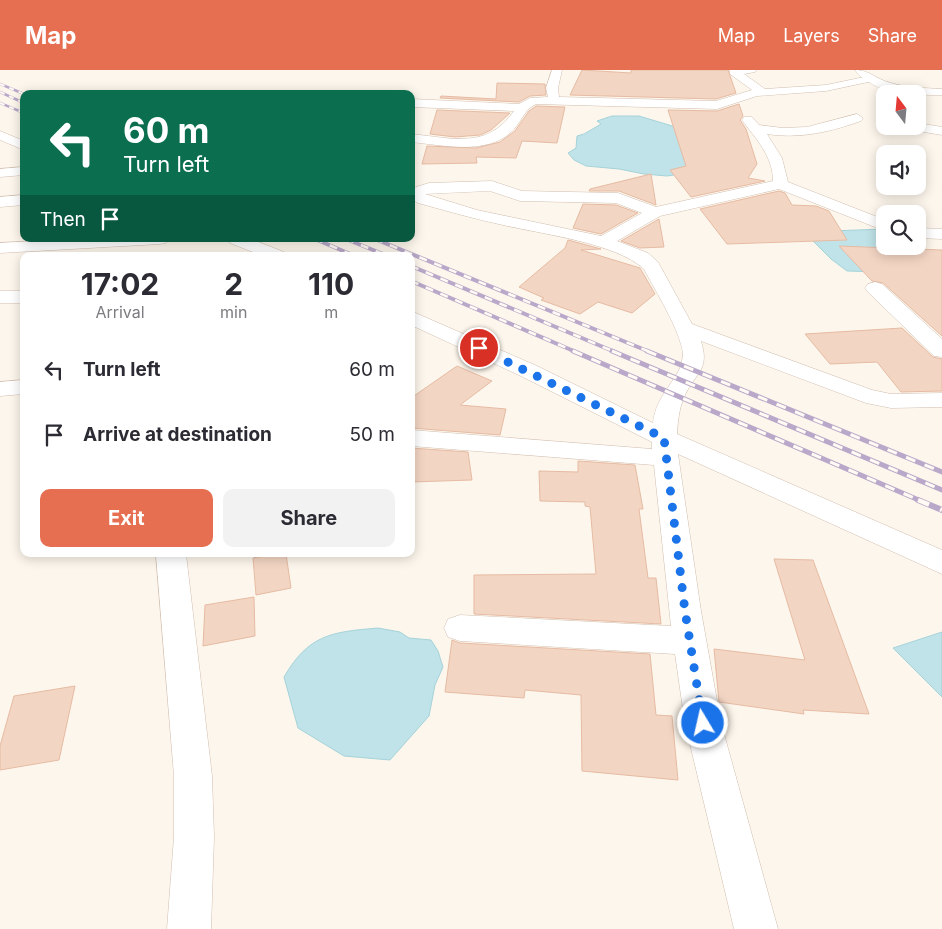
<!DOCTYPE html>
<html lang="en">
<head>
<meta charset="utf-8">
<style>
	:root { --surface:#fff; --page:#f2f2f3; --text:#2b2b33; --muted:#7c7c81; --accent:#e76f51 }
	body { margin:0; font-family:Inter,sans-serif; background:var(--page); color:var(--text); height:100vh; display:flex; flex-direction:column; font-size:19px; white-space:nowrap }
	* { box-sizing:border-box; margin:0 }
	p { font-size:16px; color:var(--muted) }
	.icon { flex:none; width:28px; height:28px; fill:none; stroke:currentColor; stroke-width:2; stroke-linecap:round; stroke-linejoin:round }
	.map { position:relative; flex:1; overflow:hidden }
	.side { position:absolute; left:20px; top:182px; width:395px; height:305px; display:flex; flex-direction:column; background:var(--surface); border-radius:10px; box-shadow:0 2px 12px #0003 }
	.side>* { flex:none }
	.hud { position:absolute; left:20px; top:20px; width:395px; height:152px; border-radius:10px; box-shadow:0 2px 12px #0003; background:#0b6e4f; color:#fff; overflow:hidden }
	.needle { width:32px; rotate:344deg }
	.tools { position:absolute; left:876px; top:15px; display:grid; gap:10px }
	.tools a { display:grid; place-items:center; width:50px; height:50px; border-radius:10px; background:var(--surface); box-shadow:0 2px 12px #0003; font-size:25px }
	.pin { position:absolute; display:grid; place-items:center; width:42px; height:42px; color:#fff; margin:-21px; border:2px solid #fff; border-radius:50%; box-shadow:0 1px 5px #0007 }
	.me { position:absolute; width:55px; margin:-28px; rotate:351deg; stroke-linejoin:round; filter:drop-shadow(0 0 4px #0008) }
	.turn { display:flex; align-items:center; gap:18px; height:105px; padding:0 20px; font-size:22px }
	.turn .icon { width:65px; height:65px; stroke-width:2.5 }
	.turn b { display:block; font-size:35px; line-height:42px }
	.then { display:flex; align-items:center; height:48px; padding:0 20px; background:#0003; gap:10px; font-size:19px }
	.eta { display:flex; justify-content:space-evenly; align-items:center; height:85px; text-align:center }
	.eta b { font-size:30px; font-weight:700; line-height:35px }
	.button { display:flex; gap:10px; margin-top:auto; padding:10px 20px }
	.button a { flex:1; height:58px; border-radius:10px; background:var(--accent); color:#fff; font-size:20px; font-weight:700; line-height:58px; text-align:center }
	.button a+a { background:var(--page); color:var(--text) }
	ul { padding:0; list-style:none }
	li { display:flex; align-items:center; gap:15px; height:65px; padding:0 20px }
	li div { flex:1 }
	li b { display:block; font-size:19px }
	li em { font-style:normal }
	header { display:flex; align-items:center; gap:30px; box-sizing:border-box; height:70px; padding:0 25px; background:var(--accent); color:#fff }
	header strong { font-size:24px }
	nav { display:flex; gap:28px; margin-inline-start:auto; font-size:18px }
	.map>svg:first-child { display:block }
	.water { fill:#bfe3e8; stroke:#a5d3da }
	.building { fill:#f3d5c3; stroke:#e6bba3 }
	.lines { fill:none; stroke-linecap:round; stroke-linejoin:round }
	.minor-casing { stroke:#d1beb0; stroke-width:1 }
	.tertiary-casing { stroke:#d1beb0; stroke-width:1 }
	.minor { fill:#fff; fill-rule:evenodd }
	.tertiary { fill:#fff; fill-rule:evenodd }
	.rail-far3-casing { stroke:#b9a8c9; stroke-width:2.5 }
	.rail-far2-casing { stroke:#b9a8c9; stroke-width:4 }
	.rail-far1-casing { stroke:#b9a8c9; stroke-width:5 }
	.rail-casing { stroke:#b9a8c9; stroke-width:6 }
	.rail-far3 { stroke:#fffaf3; stroke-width:2; stroke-dasharray:5; stroke-linecap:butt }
	.rail-far2 { stroke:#fffaf3; stroke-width:2.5; stroke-dasharray:8; stroke-linecap:butt }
	.rail-far1 { stroke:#fffaf3; stroke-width:3; stroke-dasharray:10; stroke-linecap:butt }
	.rail { stroke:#fffaf3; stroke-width:4.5; stroke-dasharray:12; stroke-linecap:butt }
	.route { stroke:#1a73e8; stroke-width:9; stroke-dasharray:0 16.2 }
</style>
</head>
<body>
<header>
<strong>Map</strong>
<nav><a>Map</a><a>Layers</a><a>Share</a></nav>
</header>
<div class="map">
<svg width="942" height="859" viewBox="0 0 942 859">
	<rect width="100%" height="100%" fill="#fdf6ec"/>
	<g class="water">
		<polygon points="612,46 639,46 679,58 714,99 667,106 644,104 619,99 586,96 574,90 568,83 576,78 577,66 584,64 601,54 597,51"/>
		<polygon points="884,159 885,176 915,176 942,195 919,203 847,201 831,189 804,162"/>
		<path d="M378,558l22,4 9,6 22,2 7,11 5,16 -8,18 -6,31 -39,44 -46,-4 -46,-28 -14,-51c25,-43 48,-45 94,-49z"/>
		<polygon points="942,562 942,627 893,578"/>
	</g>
	<g class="building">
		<polygon points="582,0 631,3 631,0 728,0 736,23 716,29 570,25"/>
		<polygon points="497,13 545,14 546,25 530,26 519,32 440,28 441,26 496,29"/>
		<polygon points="739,34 743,46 740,50 746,59 757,94 748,108 765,111 691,127 670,100 686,96 668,40 717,41"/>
		<polygon points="536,36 565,37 557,73 522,71 516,88 476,87 477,93 422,94 427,76 476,78 500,72 515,61 529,41"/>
		<polygon points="437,40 510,43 491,60 480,65 455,67 430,64"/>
		<polygon points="651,104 656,135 619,121 589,121 590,119"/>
		<polygon points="779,121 785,123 792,135 816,136 829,141 847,170 727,174 700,139"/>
		<polygon points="583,134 616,135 638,143 601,164 573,158"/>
		<polygon points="659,149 664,177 640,178 621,171"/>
		<polygon points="568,170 601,179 581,180 640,198 655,224 632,243 598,232 580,244 541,230 544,228 519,217 565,178"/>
		<polygon points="839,176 942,180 942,266 883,213 872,211"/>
		<polygon points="902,258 933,287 942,289 942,321 901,322 877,292 830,294 805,264"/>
		<polygon points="457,296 492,311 460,335 506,339 500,365 411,358 411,328"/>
		<polygon points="411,378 468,382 472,410 411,412"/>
		<polygon points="578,391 635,395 643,439 639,439 648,508 656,508 661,554 474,544 474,505 596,504 590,437 585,436 585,432 540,431 539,401 578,402"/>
		<polygon points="275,484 286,484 291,518 256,525 253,488"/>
		<polygon points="774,489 813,490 869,644 803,640 804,644 719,632 714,579 805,590"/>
		<polygon points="254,527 255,566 203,576 205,535"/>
		<polygon points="452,570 460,573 650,584 656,645 672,646 678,710 582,701 581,625 525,620 524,628 445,622"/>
		<polygon points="75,616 59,690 0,700 0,676 14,626"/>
	</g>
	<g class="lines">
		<g class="minor-casing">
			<g id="minor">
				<path d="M552,0h10l-4,18 1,9 157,4 36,-11 -22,-16v-4h26l-1,2 -11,2 21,15 61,-4 43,-9 5,3 -1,2 -47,10 -69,5 -40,13 -181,-5c-13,6 -15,20 -26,29 -25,22 -68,12 -99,9v-8c41,4 76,16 103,-23l-103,-4v-8l108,5 11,-6 18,-1 -2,-9z"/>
				<path d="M857,44l6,4 -2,3c-31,11 -61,18 -94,13l15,24 6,24 97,38v11l-106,-42 -119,27 -43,25 31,12 10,9 34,62 180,66 19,4 51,-1v14l-51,1 -25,-5 -165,-62c9,29 -5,31 -16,54 -6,13 -7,25 -8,39l265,116v24l-264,-120 23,157 20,112 57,206h-44l-49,-206 -10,-69 -215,-13 -12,-4 -4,-9 4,-9 12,-4 211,11 -17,-161 -243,-19v-16l241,19v-7l-131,-66 -110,-51v-14l126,55 116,57c2,-21 15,-34 25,-51 3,-5 5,-14 5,-19 -4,-25 -27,-61 -39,-84 -28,-26 -102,-35 -141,-44 -28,-6 -56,-14 -85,-22l-7,-4v-8l5,-4 13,-4 63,-2 30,10 96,2 38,14 117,-26c0,-25 -17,-42 -31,-61l2,-3h8l7,8 24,3 24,-1zM490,121l30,10 96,2 26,10 -41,23 -124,-26 -52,-16z"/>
				<polygon points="918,53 942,57 942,65 912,60 906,56 918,56"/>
				<polygon points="0,61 24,71 24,80 0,70"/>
				<polygon points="24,97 24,105 0,107 0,99"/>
				<polygon points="24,125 24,135 0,137 0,127"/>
				<polygon points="918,158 942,159 942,169 918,168"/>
				<polygon points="72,169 169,169 166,173 160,174 0,183 0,173"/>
				<polygon points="227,169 251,169 284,182 287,186 263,186 230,173"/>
				<polygon points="875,212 882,214 942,269 942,287 934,286 868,222 865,218 868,214"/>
				<rect x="0" y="221" width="24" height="12"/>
				<polygon points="24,310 24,324 0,326 0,312"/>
				<polygon points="156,484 186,484 212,706 214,767 211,859 167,859 174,767 174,706"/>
			</g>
		</g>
		<g class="tertiary-casing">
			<path id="tertiary" d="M855,0c15,0 20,9 36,13 16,5 34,5 51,6v6c-28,0 -68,0 -87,-25z"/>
		</g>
		<use href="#minor" class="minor"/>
		<use href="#tertiary" class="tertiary"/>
		<g class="rail-far3-casing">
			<g id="rail-far3">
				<polyline points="0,14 24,24"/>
				<polyline points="0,22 24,33"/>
				<polyline points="0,33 24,43"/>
			</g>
		</g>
		<g class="rail-far2-casing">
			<g id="rail-far2">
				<polyline points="315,169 355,186"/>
				<polyline points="346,169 388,186"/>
				<polyline points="375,169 650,282"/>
				<polyline points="411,196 615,282"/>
				<polyline points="411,211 576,282"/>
			</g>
		</g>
		<g class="rail-far1-casing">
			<g id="rail-far1">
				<polyline points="573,281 921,431"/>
				<polyline points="612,281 942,420"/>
				<polyline points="647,281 942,402"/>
			</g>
		</g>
		<g class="rail-casing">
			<polyline id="rail" points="918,430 942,440"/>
		</g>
		<use href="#rail-far3" class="rail-far3"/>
		<use href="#rail-far2" class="rail-far2"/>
		<use href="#rail-far1" class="rail-far1"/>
		<use href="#rail" class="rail"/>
	</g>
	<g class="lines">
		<polyline class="route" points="479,278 664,368 685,541 703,653"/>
	</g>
</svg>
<div class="tools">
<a><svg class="needle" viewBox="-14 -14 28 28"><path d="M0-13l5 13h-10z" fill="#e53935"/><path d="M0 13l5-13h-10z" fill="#7c7c81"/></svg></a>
<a><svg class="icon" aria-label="sound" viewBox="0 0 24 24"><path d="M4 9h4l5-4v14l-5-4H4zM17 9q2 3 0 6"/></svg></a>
<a><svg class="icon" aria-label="search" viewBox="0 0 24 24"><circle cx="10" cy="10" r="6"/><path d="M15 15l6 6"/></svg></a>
</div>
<div class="pin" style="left:479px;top:278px;background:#d93025"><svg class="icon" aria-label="arrive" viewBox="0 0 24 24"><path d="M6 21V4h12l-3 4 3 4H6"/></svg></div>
<svg class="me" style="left:703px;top:653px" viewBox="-20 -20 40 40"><circle r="17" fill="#1a73e8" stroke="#fff" stroke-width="3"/><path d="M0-11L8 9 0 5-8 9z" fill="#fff"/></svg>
<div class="hud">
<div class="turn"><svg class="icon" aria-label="left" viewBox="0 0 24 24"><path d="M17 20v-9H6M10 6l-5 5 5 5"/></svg><div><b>60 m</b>Turn left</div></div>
<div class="then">Then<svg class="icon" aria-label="arrive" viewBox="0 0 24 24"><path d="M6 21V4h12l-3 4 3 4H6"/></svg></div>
</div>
<section class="side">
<div class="eta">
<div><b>17:02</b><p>Arrival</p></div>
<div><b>2</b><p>min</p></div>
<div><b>110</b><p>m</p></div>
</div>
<ul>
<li><svg class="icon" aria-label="left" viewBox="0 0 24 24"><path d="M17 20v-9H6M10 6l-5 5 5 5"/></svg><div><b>Turn left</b></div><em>60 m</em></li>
<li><svg class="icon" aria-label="arrive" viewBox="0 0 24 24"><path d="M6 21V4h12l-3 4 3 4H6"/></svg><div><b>Arrive at destination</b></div><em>50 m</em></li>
</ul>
<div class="button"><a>Exit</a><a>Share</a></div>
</section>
</div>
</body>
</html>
